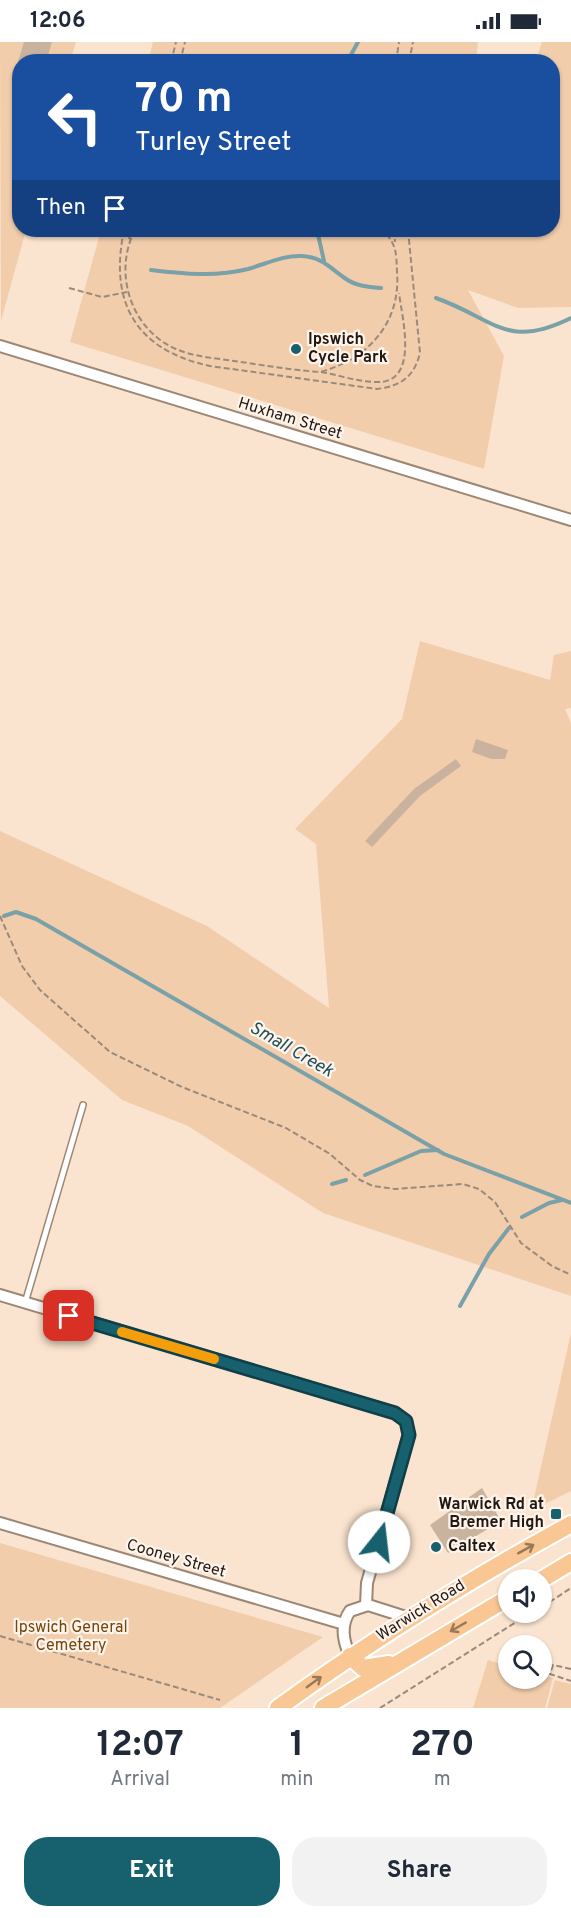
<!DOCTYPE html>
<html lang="en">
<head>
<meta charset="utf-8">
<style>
	:root { --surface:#fff; --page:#f2f2f3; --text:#1f2937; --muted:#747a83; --accent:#17616f }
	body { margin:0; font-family:Overpass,sans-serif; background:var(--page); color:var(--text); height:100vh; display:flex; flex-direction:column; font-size:22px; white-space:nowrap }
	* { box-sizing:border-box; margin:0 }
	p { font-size:20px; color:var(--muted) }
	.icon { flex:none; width:33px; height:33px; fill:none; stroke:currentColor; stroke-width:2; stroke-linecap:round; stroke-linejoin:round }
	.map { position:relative; height:1666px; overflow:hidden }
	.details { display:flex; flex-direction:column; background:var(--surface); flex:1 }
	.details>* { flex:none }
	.guide { position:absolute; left:12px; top:12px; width:548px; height:183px; border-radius:24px; box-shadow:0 2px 4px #0004; background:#1a4fa0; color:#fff; overflow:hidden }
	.buttons { position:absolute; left:498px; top:1527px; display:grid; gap:12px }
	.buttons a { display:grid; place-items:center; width:54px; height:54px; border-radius:50%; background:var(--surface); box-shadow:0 2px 4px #0004; font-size:30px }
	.pin { position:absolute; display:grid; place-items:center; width:51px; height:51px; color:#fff; margin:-26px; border-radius:12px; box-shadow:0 3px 9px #0006 }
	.me { position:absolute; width:66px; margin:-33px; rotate:16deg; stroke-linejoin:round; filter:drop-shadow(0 0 4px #0008) }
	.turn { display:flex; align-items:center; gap:21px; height:126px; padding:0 24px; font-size:27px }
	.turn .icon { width:78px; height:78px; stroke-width:2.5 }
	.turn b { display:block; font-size:42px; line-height:51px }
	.then { display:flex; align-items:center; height:57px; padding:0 24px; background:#0003; gap:12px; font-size:22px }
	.eta { display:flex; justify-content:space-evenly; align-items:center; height:102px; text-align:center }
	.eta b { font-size:36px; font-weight:700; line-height:42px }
	.cta { display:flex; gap:12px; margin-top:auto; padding:12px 24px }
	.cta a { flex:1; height:69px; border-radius:24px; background:var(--accent); color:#fff; font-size:24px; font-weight:700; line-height:69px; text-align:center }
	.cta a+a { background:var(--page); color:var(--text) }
	.status { display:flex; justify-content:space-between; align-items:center; height:42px; padding:0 30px; background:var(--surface); direction:ltr }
	.status svg { height:16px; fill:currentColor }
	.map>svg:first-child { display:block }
	.green { fill:#f2cdac }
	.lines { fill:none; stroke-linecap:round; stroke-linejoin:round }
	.stream { stroke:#7aa1a8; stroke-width:4 }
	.building { fill:#c9b39f }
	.lane-casing { stroke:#9c8774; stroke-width:8 }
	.street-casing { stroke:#9c8774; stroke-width:14 }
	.primary-casing { stroke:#fff; stroke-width:20 }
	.path { stroke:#9a8a7b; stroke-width:2; stroke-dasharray:6 3; stroke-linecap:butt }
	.lane { stroke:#fff; stroke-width:5 }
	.street { stroke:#fff; stroke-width:10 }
	.primary { stroke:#f9c794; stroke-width:16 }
	.oneway { stroke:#987959 }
	.route-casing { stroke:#0f3f48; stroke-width:15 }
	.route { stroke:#17616f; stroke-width:10 }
	.slow { stroke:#f59e0b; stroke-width:10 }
	.poi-dot { fill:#17616f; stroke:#fef4ec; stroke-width:2 }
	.labels { text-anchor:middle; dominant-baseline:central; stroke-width:4.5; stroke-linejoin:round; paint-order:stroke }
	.poi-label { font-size:16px; font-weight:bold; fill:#211911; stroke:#fef4ec; text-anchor:start }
	.street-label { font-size:16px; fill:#211911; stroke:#fef4ec }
	.park-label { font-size:16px; fill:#75450b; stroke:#fef4ec }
	.water-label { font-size:18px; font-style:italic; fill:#1c4f59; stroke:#fef4ec }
</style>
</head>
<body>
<div class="status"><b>12:06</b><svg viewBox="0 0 49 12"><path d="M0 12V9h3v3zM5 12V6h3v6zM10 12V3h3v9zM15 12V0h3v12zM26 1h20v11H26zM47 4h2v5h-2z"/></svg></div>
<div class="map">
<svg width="571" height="1666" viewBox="0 0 571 1666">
	<rect width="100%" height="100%" fill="#fbe4cf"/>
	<g class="green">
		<polygon points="0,0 76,0 70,19 20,20 20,188 26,188 1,279"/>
		<polygon points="153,0 478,0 476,18 484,19 148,19"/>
		<polygon points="542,0 571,0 571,265 518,266 468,248 504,314 484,427 70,300 101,188 552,188 552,20 529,19 536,18"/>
		<polygon points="420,599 550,638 554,613 571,609 571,666 565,667 571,681 571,1254 323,1171 188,1084 122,1058 0,954 0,789 207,884 329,966 316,802 295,787 402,677"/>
		<polygon points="571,1291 571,1449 531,1469"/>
		<polygon points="0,1501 323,1595 220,1666 0,1666"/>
		<polygon points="488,1618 508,1624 508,1636 542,1636 542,1633 553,1636 545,1666 473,1666"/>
		<polygon points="555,1638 571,1642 571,1666 547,1666"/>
	</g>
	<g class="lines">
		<g class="stream">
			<polyline points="347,20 358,0"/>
			<polyline points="317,188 324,219"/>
			<path d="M151,228c33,4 65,7 97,-1 18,-5 35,-14 54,-13 20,1 28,12 44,23 10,7 23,8 35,9"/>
			<path d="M436,256c59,21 70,52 135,20"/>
			<polyline points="4,874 16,870 36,877 444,1112 571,1161"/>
			<polyline points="365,1133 421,1109 438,1108"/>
			<polyline points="332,1142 346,1138"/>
			<polyline points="522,1175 549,1161 562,1158"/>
			<polyline points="460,1264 489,1212 509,1186"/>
		</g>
	</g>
	<g class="building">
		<polygon points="24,0 52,0 46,20 18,20"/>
		<polygon points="476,697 508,708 505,717 491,717 472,710"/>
		<polygon points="456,717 461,724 420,754 372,805 365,799 414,747"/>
		<polygon points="482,1446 501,1479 448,1511 430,1483"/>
	</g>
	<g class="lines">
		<g class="lane-casing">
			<polyline id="lane" points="25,1261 83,1063"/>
		</g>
		<g class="street-casing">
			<g id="street">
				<polyline points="0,304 571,478"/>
				<polyline points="0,1253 395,1371 406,1379 409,1393 367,1541 366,1563"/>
				<polyline points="0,1481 344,1582"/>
				<path d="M350,1614c-7,-15 -10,-31 0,-45l18,-6 41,13"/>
			</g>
		</g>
		<g class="primary-casing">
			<g id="primary">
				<polyline points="541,1538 571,1520"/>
				<polyline points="350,1614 363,1626 389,1622"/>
				<path d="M278,1666c94,-68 191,-128 293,-184"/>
				<polyline points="323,1666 508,1556"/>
			</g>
		</g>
		<g class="path">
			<polyline points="171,20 176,0"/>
			<polyline points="180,20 185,0"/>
			<polyline points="396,20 399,0"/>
			<polyline points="409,20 413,0"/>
			<path d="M124,188c-15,72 11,120 86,136l167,23c24,-3 37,-12 43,-36l-12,-123"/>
			<path d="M135,188c-22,42 -5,99 41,119 18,8 39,9 58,12 28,4 57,9 86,11 48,-13 81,-49 77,-100 -1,-21 0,-26 -14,-42"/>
			<polyline points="394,188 395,200"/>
			<polyline points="129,197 132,188"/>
			<polyline points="69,246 102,255 127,250"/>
			<path d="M321,330c18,3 37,10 55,10 44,2 26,-64 23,-89"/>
			<polyline points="0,874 22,924 40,948 110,1010 182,1045 286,1086 330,1112 360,1138 373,1144 395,1147 463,1142 479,1147 495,1160 521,1201 552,1224 571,1233"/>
			<polyline points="542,1565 571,1546"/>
			<polyline points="0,1594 220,1658"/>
			<polyline points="571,1627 553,1623 550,1632 571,1639"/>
			<polyline points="380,1666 532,1570"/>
		</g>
		<use href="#lane" class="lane"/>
		<use href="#street" class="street"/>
		<use href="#primary" class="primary"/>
	</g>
	<defs><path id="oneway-shaft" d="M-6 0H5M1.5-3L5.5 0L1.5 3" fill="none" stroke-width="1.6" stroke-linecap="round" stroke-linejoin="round" transform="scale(1.5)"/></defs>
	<g class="oneway">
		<use href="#oneway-shaft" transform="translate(526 1507) rotate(-29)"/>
		<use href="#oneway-shaft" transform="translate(458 1585) rotate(150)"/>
		<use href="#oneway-shaft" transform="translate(314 1640) rotate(-36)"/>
	</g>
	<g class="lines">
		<g class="route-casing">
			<polyline id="route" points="69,1274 395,1371 406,1379 409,1393 379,1500"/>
		</g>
		<use href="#route" class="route"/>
		<polyline class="slow" points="122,1290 214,1317"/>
	</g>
	<g class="poi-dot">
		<circle cx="296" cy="307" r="6"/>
		<rect x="550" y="1466" width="12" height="12" rx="3"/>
		<circle cx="436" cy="1505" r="6"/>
	</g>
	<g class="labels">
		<g class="poi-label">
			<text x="308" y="298">Ipswich<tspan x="308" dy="18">Cycle Park</tspan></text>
			<text x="544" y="1463" text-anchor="end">Warwick Rd at<tspan x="544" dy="18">Bremer High</tspan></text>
			<text x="448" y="1505">Caltex</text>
		</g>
		<g class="street-label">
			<text transform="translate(290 377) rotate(17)">Huxham Street</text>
			<text transform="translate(176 1517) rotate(16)">Cooney Street</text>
			<text transform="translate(421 1569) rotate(-32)">Warwick Road</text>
		</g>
		<g class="park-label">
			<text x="71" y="1586">Ipswich General<tspan x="71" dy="18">Cemetery</tspan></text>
		</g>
		<g class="water-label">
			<text transform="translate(291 1008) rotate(30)">Small Creek</text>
		</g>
	</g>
</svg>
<div class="buttons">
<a><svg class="icon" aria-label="sound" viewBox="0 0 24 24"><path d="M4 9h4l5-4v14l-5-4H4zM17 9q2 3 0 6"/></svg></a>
<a><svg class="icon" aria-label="search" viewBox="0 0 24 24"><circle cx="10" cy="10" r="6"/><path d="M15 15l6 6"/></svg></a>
</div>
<div class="pin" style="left:69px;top:1274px;background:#d93025"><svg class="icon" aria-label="arrive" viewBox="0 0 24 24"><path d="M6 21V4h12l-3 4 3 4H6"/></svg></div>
<svg class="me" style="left:379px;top:1500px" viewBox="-20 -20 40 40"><circle r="19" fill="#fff"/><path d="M0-13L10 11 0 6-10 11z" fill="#17616f"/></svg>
<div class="guide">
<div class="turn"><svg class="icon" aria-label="left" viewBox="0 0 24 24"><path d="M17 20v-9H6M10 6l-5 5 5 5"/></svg><div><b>70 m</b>Turley Street</div></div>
<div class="then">Then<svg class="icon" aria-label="arrive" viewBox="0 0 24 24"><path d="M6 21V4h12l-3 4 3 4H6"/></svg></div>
</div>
</div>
<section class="details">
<div class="eta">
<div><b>12:07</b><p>Arrival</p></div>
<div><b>1</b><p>min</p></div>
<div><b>270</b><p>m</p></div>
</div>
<div class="cta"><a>Exit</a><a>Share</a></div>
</section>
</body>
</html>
